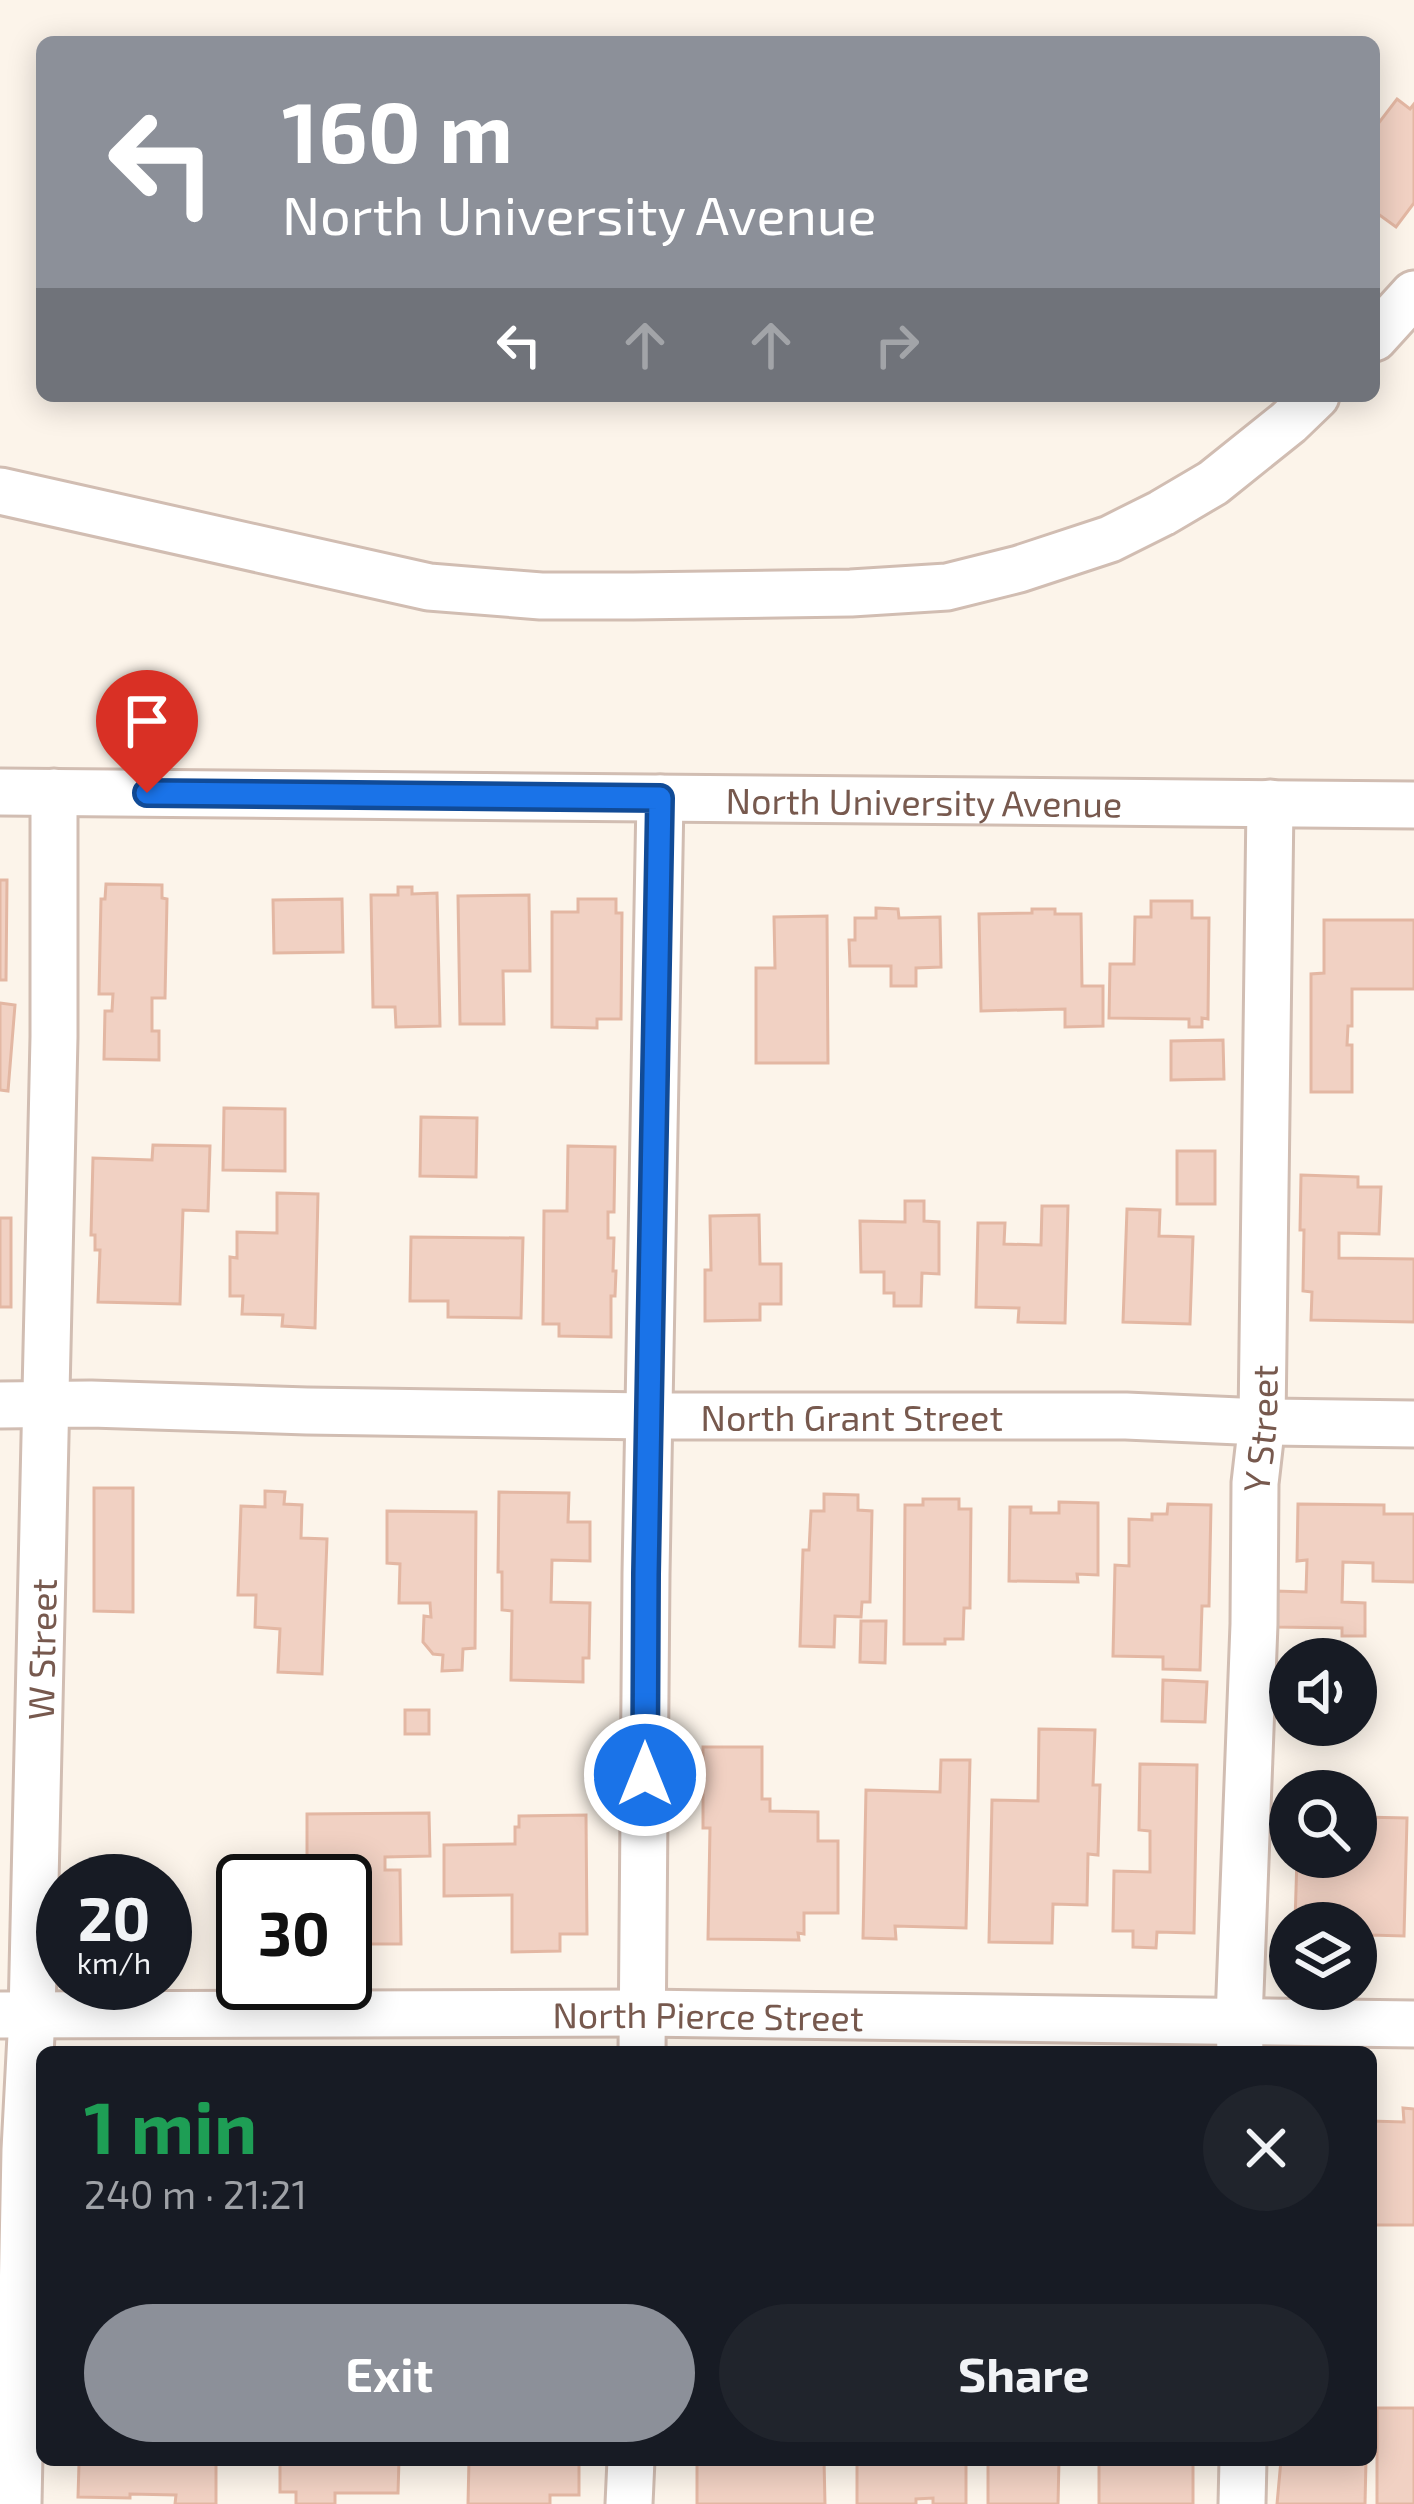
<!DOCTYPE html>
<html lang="en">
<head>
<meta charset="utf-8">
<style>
	:root { --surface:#171b24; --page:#20242c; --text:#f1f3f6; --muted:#9ea1a6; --accent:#8c9099 }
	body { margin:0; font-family:"Exo 2",sans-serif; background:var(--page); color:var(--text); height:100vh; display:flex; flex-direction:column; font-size:45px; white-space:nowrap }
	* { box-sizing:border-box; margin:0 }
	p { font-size:39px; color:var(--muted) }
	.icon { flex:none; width:66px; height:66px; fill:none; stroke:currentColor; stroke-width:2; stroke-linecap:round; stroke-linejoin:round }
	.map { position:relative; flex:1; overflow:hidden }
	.drawer { position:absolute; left:36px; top:2046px; width:1341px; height:420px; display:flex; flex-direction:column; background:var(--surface); border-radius:18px; box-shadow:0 6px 30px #0003 }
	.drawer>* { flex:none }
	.guide { position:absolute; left:36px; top:36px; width:1344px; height:366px; border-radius:18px; box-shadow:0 6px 30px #0003; background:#8c9099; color:#fff; overflow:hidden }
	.tools { position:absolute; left:1269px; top:1638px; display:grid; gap:24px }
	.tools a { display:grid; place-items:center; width:108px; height:108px; border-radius:50%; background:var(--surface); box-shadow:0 6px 30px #0003; font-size:60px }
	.speed { position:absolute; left:36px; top:1854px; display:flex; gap:24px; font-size:60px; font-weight:700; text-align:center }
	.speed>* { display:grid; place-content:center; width:156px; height:156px; border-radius:50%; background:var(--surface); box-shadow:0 6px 30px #0003; line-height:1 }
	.speed small { font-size:30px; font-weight:400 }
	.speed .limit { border:6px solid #111; border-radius:18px; background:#fff; color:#111 }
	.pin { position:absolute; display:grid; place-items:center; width:102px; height:102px; color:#fff; margin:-123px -51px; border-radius:50% 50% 50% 0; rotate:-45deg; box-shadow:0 0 12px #0007 }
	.pin .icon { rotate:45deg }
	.me { position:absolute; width:132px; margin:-66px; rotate:0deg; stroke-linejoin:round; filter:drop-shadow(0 0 9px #0008) }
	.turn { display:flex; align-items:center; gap:42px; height:252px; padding:0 48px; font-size:54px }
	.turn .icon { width:156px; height:156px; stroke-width:2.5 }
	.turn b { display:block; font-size:84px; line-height:102px }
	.lanes { display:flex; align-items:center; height:114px; padding:0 48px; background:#0003; justify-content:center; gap:60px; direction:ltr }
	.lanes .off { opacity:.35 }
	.round { display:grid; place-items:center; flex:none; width:126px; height:126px; border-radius:63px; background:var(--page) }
	.headline { display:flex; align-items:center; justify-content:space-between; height:204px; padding:0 48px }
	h1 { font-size:72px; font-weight:700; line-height:90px; color:#1e9e55 }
	.button { display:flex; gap:24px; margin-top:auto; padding:24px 48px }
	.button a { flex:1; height:138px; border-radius:72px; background:var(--accent); color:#fff; font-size:48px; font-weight:700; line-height:138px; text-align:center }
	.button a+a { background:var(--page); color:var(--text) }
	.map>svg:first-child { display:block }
	.building { fill:#f1d1c3; stroke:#e3b7a3; stroke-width:3 }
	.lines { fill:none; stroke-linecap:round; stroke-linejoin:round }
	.minor-casing { stroke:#d1bdb2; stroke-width:51 }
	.minor { stroke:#fff; stroke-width:45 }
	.route-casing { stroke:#114b97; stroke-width:30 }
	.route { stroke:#1a73e8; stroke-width:21 }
	.labels { text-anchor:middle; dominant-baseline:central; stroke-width:10; stroke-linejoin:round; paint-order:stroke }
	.street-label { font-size:36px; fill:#77594e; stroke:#fef8f1 }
</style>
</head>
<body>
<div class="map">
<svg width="1414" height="2504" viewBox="0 0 1414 2504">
	<rect width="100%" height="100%" fill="#fcf4ea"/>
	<g class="building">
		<polygon points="1397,99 1410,109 1414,104 1414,203 1396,227 1374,211 1374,121 1378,124"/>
		<polygon points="0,880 7,880 6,980 0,980"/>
		<polygon points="106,884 162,885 162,898 167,899 165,998 152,998 152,1031 159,1031 159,1060 104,1059 105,1011 112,1011 113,994 99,994 101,899 105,899"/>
		<polygon points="398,887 412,887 412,894 437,893 440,1026 396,1027 395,1007 373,1007 371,895 398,895"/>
		<polygon points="529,895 530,971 503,971 504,1024 460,1024 458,896"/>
		<polygon points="342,899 343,952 274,953 273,900"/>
		<polygon points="578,899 616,899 616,913 622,913 621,1019 597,1019 597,1028 552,1027 552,912 578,912"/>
		<polygon points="1151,901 1192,901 1192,918 1209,918 1208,1019 1202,1018 1202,1027 1189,1027 1189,1019 1109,1018 1110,964 1134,964 1135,917 1151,917"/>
		<polygon points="876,908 898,909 899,918 940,917 941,967 916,968 916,986 891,986 891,966 850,966 849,940 855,940 855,918 876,918"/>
		<polygon points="1032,909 1055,909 1055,914 1081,914 1082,986 1103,986 1103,1026 1065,1027 1065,1009 981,1011 979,914 1032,913"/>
		<polygon points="827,916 828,1063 756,1063 756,968 775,968 774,917"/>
		<polygon points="1324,920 1414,920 1414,989 1352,989 1352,1026 1348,1026 1347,1045 1352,1045 1352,1092 1311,1092 1311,974 1324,973"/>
		<polygon points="0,1003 15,1005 8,1091 0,1090"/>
		<polygon points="1223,1040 1224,1079 1171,1080 1171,1041"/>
		<polygon points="224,1108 285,1109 285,1171 223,1170"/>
		<polygon points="421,1117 477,1118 476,1177 420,1176"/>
		<polygon points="153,1145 210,1146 208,1211 183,1210 180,1304 98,1302 100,1250 95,1250 95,1235 91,1235 93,1158 152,1160"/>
		<polygon points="568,1146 615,1147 614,1212 608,1212 608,1238 614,1238 613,1271 616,1271 615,1296 611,1296 611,1337 559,1336 559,1324 543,1324 544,1211 567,1211"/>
		<rect x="1177" y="1151" width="38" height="53"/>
		<polygon points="1301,1175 1358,1177 1358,1187 1381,1187 1379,1234 1339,1233 1339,1258 1414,1259 1414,1322 1311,1320 1312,1292 1303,1291 1304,1230 1300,1230"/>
		<polygon points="277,1193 318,1194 315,1328 282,1326 283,1315 242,1314 243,1296 230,1296 230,1257 237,1258 237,1232 277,1233"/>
		<polygon points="905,1201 924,1201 924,1221 939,1222 939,1274 922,1273 921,1306 894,1306 894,1293 884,1293 884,1272 861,1272 860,1221 905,1222"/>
		<polygon points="1042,1206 1068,1206 1065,1323 1018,1322 1019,1308 976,1307 978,1223 1005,1223 1004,1244 1041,1245"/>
		<polygon points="1127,1209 1160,1210 1159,1236 1193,1237 1190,1324 1123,1322"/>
		<polygon points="759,1215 760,1264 781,1264 781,1304 760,1304 760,1320 705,1321 705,1270 711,1270 710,1216"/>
		<rect x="0" y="1218" width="11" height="89"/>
		<polygon points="411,1237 523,1238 521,1318 448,1317 448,1301 410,1301"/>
		<polygon points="94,1488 133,1488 133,1612 94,1611"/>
		<polygon points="265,1491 285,1492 284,1504 302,1505 301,1538 327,1539 322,1674 278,1672 280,1629 255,1627 256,1595 238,1595 241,1506 265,1507"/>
		<polygon points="499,1492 569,1493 568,1522 590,1522 590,1561 552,1560 551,1602 590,1603 589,1658 583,1658 583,1682 511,1680 512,1611 502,1610 502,1572 498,1572"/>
		<polygon points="824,1494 858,1495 858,1510 872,1511 870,1602 862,1602 861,1617 835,1616 834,1647 800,1646 803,1550 809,1550 811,1511 824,1511"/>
		<polygon points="923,1499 959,1499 959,1509 971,1509 970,1608 964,1608 963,1639 945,1639 945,1644 904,1644 905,1505 923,1505"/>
		<polygon points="1059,1502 1098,1503 1098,1575 1077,1574 1078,1582 1009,1581 1010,1507 1031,1507 1031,1513 1059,1513"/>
		<polygon points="1168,1504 1211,1505 1209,1606 1202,1606 1200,1670 1163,1669 1163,1657 1113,1656 1115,1565 1129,1566 1129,1519 1152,1520 1152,1514 1167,1514"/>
		<polygon points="1298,1504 1384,1505 1384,1514 1414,1514 1414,1582 1373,1581 1373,1563 1343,1562 1342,1602 1365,1603 1365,1636 1342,1636 1342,1628 1277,1627 1277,1591 1306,1592 1307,1560 1297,1561"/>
		<polygon points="387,1511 476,1512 475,1648 463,1649 462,1670 442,1671 443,1655 433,1654 423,1642 424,1616 431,1617 430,1603 399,1603 400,1564 387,1563"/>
		<polygon points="861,1621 886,1621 885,1663 860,1662"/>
		<polygon points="1163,1680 1207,1682 1205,1722 1162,1721"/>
		<rect x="405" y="1710" width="24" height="24"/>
		<polygon points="1039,1729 1095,1730 1093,1785 1100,1785 1098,1855 1088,1854 1087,1905 1053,1904 1052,1943 989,1942 992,1800 1038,1801"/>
		<polygon points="703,1747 762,1747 762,1799 770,1799 770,1811 818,1812 818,1841 838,1841 838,1913 804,1913 804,1934 798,1933 799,1940 708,1939 710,1828 703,1828"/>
		<polygon points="941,1760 970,1760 966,1928 895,1926 896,1939 863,1938 866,1790 940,1792"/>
		<polygon points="1140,1764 1197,1765 1194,1933 1157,1932 1156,1948 1133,1947 1133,1931 1113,1931 1114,1871 1150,1872 1150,1831 1139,1830"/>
		<polygon points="429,1813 430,1856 385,1857 385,1870 400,1870 401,1944 345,1944 345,1881 321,1881 321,1867 307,1867 307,1814"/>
		<polygon points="586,1815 587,1934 560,1934 560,1951 512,1952 512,1895 444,1896 444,1845 515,1844 515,1827 519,1827 519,1816"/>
		<polygon points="1360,1817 1407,1818 1404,1936 1370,1935 1369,1946 1356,1945 1356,1923 1295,1923 1297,1857 1356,1857"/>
		<polygon points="1403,2108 1414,2109 1414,2225 1371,2225 1371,2121 1404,2122"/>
		<rect x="1377" y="2408" width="37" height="96"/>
		<polygon points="74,2460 216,2460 216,2504 175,2504 176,2495 130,2494 130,2498 78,2497 79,2464 74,2463"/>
		<polygon points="280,2460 399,2460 398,2493 335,2493 335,2504 296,2504 296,2492 280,2492"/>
		<polygon points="469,2460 579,2460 579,2495 550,2495 550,2504 468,2504"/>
		<polygon points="697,2460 824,2460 825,2504 697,2504"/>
		<polygon points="857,2460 966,2460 966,2504 933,2504 933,2498 916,2499 916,2504 857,2504"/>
		<polygon points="988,2460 1059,2460 1058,2504 988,2504"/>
		<rect x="1099" y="2460" width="94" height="44"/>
		<polygon points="1281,2460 1366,2460 1365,2504 1277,2504"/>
	</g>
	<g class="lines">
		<g class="minor-casing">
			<g id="minor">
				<polyline points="1374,338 1414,294"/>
				<polyline points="0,491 429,587 541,596 633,596 851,593 947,587 1019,569 1110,539 1162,513 1213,483 1289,422 1316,396"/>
				<path id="s1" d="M0,792l1414,13"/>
				<path id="s2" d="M0,1405l91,-1 216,7 342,5h477l136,6 152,2"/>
				<path id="s3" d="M0,2015l643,-2 771,11"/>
				<polyline points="642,2052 646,1574 660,798"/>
				<path id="s4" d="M1240,2052l-1,-32 15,-396 1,-141 7,-61 8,-619"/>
				<path id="s5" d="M18,2504l7,-354 7,-134 22,-979v-245"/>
				<polyline points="629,2504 631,2460"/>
				<polyline points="1242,2504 1243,2460"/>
			</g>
		</g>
		<use href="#minor" class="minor"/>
	</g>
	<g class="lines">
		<g class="route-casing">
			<polyline id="route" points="147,793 660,798 646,1574 645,1775"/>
		</g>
		<use href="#route" class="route"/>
	</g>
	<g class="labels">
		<g class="street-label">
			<text stroke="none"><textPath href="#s1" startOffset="924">North University Avenue</textPath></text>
			<text stroke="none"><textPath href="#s2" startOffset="852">North Grant Street</textPath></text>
			<text stroke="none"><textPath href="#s4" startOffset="624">Y Street</textPath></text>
			<text stroke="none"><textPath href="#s5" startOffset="855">W Street</textPath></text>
			<text stroke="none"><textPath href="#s3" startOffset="708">North Pierce Street</textPath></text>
		</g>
	</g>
</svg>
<div class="tools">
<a><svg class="icon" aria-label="sound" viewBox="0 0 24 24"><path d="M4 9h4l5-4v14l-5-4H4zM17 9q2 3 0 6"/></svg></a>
<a><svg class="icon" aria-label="search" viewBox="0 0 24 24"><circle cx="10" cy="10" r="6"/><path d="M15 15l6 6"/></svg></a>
<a><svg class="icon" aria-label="layers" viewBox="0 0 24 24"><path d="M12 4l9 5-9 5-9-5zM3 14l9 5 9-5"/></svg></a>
</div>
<div class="speed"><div>20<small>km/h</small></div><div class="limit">30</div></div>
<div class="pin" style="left:147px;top:793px;background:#d93025"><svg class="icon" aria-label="arrive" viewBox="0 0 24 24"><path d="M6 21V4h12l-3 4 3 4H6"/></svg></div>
<svg class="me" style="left:645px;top:1775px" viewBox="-20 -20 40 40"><circle r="17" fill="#1a73e8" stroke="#fff" stroke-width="3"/><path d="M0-11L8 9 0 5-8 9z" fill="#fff"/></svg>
<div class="guide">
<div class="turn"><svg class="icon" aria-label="left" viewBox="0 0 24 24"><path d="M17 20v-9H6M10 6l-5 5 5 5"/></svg><div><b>160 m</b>North University Avenue</div></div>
<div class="lanes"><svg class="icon" aria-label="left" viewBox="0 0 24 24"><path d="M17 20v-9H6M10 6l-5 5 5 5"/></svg><svg class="icon off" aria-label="ahead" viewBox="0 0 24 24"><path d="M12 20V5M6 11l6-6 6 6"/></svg><svg class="icon off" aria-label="ahead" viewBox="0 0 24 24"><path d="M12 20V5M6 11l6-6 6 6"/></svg><svg class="icon off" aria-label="right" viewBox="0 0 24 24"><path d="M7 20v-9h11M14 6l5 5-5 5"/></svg></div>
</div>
<section class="drawer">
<div class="headline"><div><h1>1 min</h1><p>240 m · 21:21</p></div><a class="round"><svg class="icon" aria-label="close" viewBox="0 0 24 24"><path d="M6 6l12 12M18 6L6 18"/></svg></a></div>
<div class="button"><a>Exit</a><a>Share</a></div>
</section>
</div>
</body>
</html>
